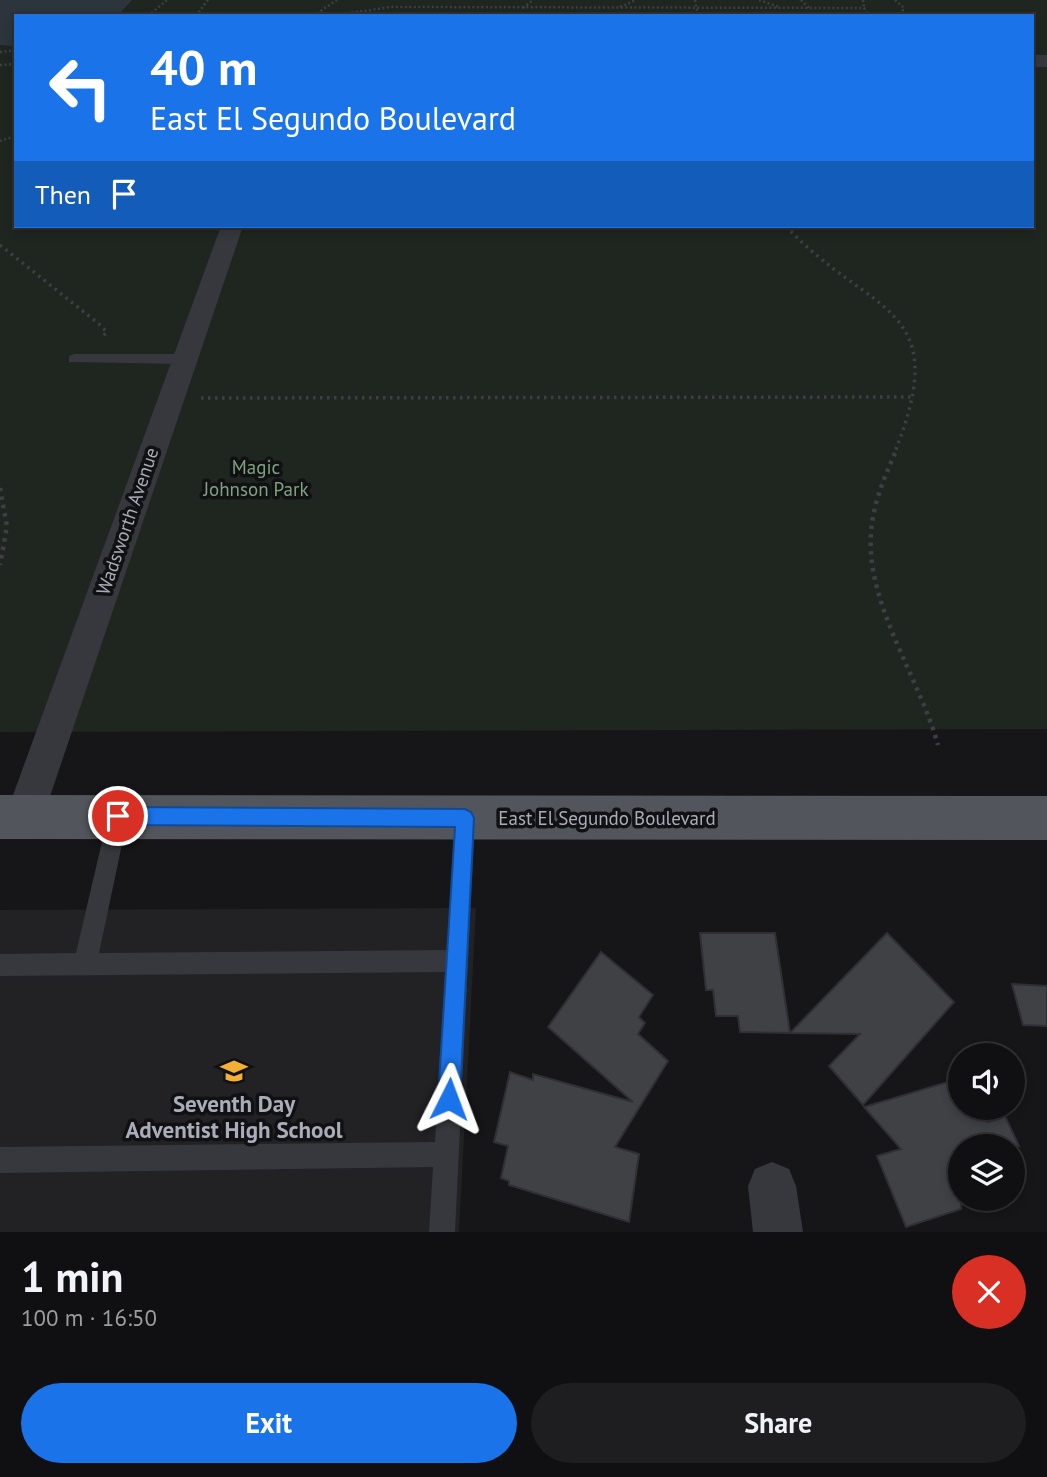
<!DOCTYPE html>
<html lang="en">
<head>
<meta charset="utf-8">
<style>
	:root { --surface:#101012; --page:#1e1e20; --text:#f1f3f6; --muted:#9c9d9f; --line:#303032; --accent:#1a73e8 }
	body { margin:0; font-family:"PT Sans",sans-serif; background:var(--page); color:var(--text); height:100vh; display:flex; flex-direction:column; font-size:26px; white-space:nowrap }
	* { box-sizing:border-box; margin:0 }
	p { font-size:23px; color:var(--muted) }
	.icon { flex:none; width:38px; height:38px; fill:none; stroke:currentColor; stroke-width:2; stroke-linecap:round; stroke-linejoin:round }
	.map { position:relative; height:1232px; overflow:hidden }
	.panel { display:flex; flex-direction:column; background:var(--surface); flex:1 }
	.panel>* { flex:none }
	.top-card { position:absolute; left:14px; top:14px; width:1020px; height:214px; border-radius:0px; box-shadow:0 4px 10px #0003,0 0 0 2px var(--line); background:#1a73e8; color:#fff; overflow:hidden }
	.tools { position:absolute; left:948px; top:1043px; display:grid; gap:14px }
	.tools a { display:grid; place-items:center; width:77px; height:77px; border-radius:50%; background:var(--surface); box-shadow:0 4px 10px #0003,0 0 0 2px var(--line); font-size:35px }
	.pin { position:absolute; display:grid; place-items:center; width:60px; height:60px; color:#fff; margin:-30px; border:4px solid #fff; border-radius:50%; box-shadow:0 2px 7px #0007 }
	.me { position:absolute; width:77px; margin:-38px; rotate:3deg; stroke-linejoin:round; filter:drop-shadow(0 0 5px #0008) }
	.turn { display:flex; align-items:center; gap:24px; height:147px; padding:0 21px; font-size:32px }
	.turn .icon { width:91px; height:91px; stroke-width:2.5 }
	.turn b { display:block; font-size:49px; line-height:60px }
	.then { display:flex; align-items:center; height:66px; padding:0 21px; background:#0003; gap:14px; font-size:26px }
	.round { display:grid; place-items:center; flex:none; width:74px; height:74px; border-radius:37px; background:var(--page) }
	.headline { display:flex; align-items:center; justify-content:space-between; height:119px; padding:0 21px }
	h1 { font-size:42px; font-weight:800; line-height:52px }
	.action { display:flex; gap:14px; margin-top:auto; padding:14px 21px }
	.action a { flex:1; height:80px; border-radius:42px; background:var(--accent); color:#fff; font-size:28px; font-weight:800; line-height:80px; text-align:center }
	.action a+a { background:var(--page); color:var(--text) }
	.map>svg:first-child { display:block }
	.built { fill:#222225 }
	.green { fill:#1e261f; fill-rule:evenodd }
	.water { fill:#2c353c }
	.building { fill:#404145; stroke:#303034; stroke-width:2 }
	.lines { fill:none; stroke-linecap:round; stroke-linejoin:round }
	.path-far2 { stroke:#3d3f44; stroke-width:2.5; stroke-dasharray:2 2.5; stroke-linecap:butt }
	.path-far1 { stroke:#3d3f44; stroke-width:3.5; stroke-dasharray:2.5 4.5; stroke-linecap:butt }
	.path { stroke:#3d3f44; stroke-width:4.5; stroke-dasharray:3.5 5; stroke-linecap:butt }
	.service { fill:#37383d; fill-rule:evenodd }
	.minor { fill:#37383d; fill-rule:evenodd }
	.primary { fill:#53555c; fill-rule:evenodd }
	.route { fill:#1a73e8; stroke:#114b97; stroke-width:2 }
	.labels { text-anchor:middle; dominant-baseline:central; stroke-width:7; stroke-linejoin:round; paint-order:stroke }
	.park-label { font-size:19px; fill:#7fa381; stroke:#111113 }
	.street-label { font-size:19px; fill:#a8adb8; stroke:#111113 }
	.near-poi-label { font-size:23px; font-weight:bold; fill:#a8adb8; stroke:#111113 }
</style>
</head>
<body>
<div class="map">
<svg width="1047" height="1232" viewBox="0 0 1047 1232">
	<rect width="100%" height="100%" fill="#161618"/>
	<polygon class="built" points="476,908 459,1232 0,1232 0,910"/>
	<path class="green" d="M0,0h1047v729l-1047,3zM16,16h1016v210h-1016z"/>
	<polygon class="water" points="0,0 132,0 117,16 16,16 16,46 14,46 0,45"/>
	<g class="building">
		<polygon points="700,933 775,933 790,1033 740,1032 738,1016 716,1016 713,990 706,990"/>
		<polygon points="887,933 954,1002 863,1105 829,1066 860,1034 790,1033"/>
		<polygon points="601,952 653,995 639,1017 645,1023 638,1034 668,1061 615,1147 639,1154 629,1222 509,1185 509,1181 501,1178 508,1146 494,1142 510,1072 533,1080 533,1074 633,1102 548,1027"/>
		<polygon points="1012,984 1047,986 1047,1026 1023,1025"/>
		<polygon points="961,1078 961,1108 982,1108 988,1122 1005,1116 1019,1146 961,1146 961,1209 906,1227 877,1156 901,1149 864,1107"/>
	</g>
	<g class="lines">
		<g class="path-far2">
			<polyline points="695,0 698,16"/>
			<polyline points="759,0 779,7"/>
			<polyline points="801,0 809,8"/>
			<polyline points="863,0 864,8"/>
			<polyline points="895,0 904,8 900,16"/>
			<polyline points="620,7 636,0"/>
			<polyline points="523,8 533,0"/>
			<polyline points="148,16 167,0"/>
			<polyline points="196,16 208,0"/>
			<polyline points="313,16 337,0"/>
			<polyline points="329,16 391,7 864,8 869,16"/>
			<polyline points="0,52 16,50"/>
			<polyline points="0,65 16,64"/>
			<polyline points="0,141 16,136"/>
		</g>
		<g class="path-far1">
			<path d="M786,226c83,91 170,75 108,228"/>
			<polyline points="0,245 99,324 107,332 102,337"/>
			<polyline points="201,398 915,397"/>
		</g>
		<g class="path">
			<path d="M895,453c-10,23 -20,46 -23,71 -11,73 47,152 66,221"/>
			<polyline points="0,488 7,526 0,565"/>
		</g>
		<g class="service">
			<polygon points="74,354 184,354 191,359 184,364 69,362 69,356"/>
			<polygon points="118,806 125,809 128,816 99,953 447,950 455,818 458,811 465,808 472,811 475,818 455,1232 429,1232 433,1167 0,1173 0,1147 435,1142 445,972 0,976 0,954 76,953 108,816 111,809"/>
		</g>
		<g class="minor">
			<rect x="1032" y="55" width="15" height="12"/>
			<polygon points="221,226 243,226 43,817 38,830 24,836 10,830 5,817"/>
			<polygon points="772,1162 789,1169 796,1186 803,1232 753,1232 748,1186 755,1169"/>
		</g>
		<polygon class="primary" points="0,795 1047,796 1047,840 0,839"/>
	</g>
	<polygon class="route" points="118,807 465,809 471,812 474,818 460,1099 457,1107 449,1110 441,1107 438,1099 455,827 118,825 112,822 109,816 112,810"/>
	<defs>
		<g id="school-bare" transform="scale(2.1)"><path d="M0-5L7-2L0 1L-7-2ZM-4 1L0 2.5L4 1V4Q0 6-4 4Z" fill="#f2b134" stroke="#111113" stroke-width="2.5" paint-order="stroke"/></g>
	</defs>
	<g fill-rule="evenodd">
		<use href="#school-bare" x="234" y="1071"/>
	</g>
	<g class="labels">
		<g class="park-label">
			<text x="256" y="467">Magic<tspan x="256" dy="22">Johnson Park</tspan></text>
		</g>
		<g class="street-label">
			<text transform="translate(127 521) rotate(-71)">Wadsworth Avenue</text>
			<text x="607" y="818">East El Segundo Boulevard</text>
		</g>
		<g class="near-poi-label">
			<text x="234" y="1103">Seventh Day<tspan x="234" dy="26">Adventist High School</tspan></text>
		</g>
	</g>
</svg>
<div class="tools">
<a><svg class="icon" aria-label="sound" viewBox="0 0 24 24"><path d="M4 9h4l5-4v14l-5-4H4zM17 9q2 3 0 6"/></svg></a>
<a><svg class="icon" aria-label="layers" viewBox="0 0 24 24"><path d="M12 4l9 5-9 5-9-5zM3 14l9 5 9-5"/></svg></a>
</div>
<div class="pin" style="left:118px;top:816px;background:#d93025"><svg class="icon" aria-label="arrive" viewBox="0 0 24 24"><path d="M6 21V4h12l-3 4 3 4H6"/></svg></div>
<svg class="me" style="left:449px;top:1099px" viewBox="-20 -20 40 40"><path d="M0-17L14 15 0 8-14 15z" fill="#1a73e8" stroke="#fff" stroke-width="4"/></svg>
<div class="top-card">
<div class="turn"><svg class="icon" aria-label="left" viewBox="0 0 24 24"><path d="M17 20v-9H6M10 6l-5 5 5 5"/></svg><div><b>40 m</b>East El Segundo Boulevard</div></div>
<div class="then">Then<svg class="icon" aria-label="arrive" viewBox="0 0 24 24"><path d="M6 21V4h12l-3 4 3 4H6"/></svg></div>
</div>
</div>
<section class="panel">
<div class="headline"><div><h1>1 min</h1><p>100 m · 16:50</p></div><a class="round" style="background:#d93025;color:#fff"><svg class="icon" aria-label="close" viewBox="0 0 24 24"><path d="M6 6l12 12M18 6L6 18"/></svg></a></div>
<div class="action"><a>Exit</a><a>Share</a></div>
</section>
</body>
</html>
